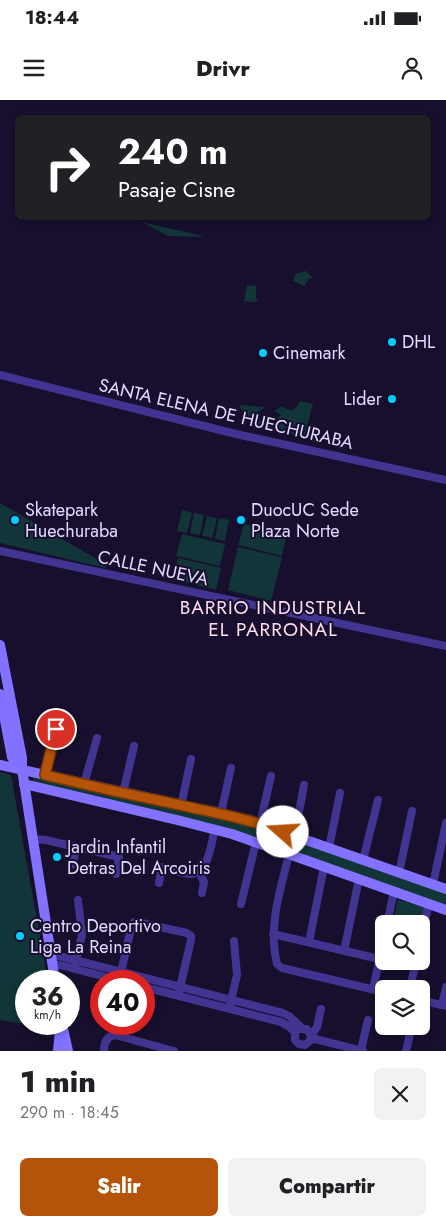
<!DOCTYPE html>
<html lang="es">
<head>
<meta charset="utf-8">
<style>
	:root { --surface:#fff; --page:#f2f2f2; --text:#202124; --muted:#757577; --accent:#b45309 }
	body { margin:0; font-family:Jost,sans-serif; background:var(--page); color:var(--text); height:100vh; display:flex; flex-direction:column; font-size:19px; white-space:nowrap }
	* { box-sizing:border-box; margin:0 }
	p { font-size:16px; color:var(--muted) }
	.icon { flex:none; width:28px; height:28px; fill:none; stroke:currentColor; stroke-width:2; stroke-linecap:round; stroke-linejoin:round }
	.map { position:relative; height:951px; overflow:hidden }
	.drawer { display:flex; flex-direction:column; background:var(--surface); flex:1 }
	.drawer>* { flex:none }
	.hud { position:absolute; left:15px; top:15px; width:416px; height:105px; border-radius:8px; box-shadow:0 2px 8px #0003; background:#202124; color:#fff; overflow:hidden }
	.buttons { position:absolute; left:375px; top:815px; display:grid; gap:10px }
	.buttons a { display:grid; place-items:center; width:55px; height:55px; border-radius:8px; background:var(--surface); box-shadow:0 2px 8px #0003; font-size:25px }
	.speed { position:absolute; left:15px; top:870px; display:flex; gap:10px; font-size:25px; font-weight:700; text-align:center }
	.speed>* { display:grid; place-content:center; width:65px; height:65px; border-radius:50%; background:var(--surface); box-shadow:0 2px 8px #0003; line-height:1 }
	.speed small { font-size:12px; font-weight:400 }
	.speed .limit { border:8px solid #d22; background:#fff; color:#111 }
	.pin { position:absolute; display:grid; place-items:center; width:42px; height:42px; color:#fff; margin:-21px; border:2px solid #fff; border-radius:50%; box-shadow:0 1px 5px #0007 }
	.me { position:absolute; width:55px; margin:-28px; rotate:289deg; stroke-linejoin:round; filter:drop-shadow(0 0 4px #0008) }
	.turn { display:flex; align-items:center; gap:18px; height:105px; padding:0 20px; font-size:22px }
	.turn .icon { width:65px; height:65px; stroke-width:2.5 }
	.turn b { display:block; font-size:35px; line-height:42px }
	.round { display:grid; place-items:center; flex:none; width:52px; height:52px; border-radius:8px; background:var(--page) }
	.overview { display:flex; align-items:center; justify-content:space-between; height:85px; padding:0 20px }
	h1 { font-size:30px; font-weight:800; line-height:38px }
	.action { display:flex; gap:10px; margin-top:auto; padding:10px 20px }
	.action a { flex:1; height:58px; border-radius:8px; background:var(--accent); color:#fff; font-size:20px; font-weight:800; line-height:58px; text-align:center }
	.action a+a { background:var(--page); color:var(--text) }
	.status { display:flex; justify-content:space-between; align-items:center; height:35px; padding:0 25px; background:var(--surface); direction:ltr }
	.status svg { height:14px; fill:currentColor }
	header { display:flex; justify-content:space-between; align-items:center; height:65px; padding:0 20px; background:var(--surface); font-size:22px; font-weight:800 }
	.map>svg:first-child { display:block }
	.green { fill:#113538 }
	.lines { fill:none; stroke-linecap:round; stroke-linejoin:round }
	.street { stroke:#423591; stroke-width:8 }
	.secondary { stroke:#8372ff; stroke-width:10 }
	.route-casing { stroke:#753606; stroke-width:12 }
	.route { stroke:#b45309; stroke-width:9 }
	.poi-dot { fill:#07cdff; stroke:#170f2d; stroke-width:2 }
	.labels { text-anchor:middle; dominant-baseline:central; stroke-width:4; stroke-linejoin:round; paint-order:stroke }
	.poi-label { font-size:18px; fill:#e2dbff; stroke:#170f2d; text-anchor:start }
	.street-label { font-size:18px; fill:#e2dbff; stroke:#170f2d }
	.neighbourhood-label { font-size:19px; letter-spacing:1px; fill:#ffddef; stroke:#170f2d }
</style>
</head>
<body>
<div class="status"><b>18:44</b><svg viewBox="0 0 49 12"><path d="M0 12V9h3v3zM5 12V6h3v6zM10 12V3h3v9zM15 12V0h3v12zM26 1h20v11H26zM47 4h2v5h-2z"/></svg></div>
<header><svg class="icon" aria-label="menu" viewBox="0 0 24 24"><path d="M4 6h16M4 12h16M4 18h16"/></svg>Drivr<svg class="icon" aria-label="person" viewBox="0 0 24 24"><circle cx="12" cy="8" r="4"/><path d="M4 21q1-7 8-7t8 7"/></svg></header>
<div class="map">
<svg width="446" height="951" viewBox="0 0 446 951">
	<rect width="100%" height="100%" fill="#170f2d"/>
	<g class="green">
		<polygon points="142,122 202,136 201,137 168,136"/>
		<polygon points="306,171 313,178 309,179 304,186 293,181 295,174"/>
		<polygon points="247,185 256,186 256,199 258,201 256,202 244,201"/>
		<path d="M300,301l13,3 -9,33 -52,-12 14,-8 6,7h5l1,-6 3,-3 -6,-4 7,-5c9,7 14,4 18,-5z"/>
		<polygon points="240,305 264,307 263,309 244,320"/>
		<polygon points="0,403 100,461 107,462 105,468 0,443"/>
		<polygon points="182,410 192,413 187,433 177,431"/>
		<polygon points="194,413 204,415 200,435 190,433"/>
		<polygon points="207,416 217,418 212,438 202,436"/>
		<polygon points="219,418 229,420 225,441 215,439"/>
		<polygon points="244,424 287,434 282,456 238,445"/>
		<polygon points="182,434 225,444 220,466 176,456"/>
		<polygon points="238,447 282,457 271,501 228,490"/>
		<polygon points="178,458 221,468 216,490 172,479"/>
		<polygon points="31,670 246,722 446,791 446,806 356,773 34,684"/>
		<polygon points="0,672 11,675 48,881 26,881 26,924 35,924 32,925 0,920"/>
		<polygon points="398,800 426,806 421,824 392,824"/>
	</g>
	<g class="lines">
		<g class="street">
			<polyline points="0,275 236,334 446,380"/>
			<polyline points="0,451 446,546"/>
			<polyline points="45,675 56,629"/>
			<polyline points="84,684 97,638"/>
			<path d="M304,685c-3,17 -6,33 -10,50 -9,40 -28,88 -17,129l5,4 102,24"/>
			<polyline points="123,693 134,646"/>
			<polyline points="181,706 191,659"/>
			<polyline points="221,713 231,668"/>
			<polyline points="260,724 271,676"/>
			<polyline points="33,739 46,740 119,757 116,774"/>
			<polyline points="329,748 340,693"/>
			<polyline points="363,760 378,700"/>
			<polyline points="73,764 76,747"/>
			<polyline points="199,771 204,782 202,793"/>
			<polyline points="399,773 412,711"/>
			<path d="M159,783l3,-16c9,3 19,6 28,7 19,0 21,-31 25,-45"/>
			<polyline points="433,784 446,723"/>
			<polyline points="241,804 256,742"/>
			<polyline points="387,824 394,791"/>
			<polyline points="273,834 379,859"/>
			<polyline points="421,837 429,803"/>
			<polyline points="309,842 324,767"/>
			<polyline points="344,851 359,779"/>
			<polyline points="51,854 283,913 289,916 302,928"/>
			<polyline points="52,863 121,881"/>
			<polyline points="75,865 82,835 78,800"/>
			<polyline points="119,881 132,824 134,822 137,822 187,833 191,836 191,840 179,892"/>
			<polyline points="144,887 281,922 288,926 295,932 295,940 299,944 305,945 310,941 311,936 307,929 299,929 295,932"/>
			<polyline points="373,889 384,839"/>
			<polyline points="410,889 416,861"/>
			<polyline points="421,900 446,906"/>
			<polyline points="230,905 237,875 234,841"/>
			<polyline points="442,905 446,887"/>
			<polyline points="311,936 317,927 321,909"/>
			<polyline points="311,938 363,951"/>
			<polyline points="361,950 368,920"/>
			<path d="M104,951c0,-8 2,-15 11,-16l59,16"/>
			<polyline points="406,951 411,930"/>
		</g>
		<g class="secondary">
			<polyline points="0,545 22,658 22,669 55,881"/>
			<polyline points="0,594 12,657 15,663 22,669"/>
			<polyline points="0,665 249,720 446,789"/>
			<polyline points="24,684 177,720 232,734 446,810"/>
			<polyline points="62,924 68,951"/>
			<polyline points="58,951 60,930"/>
		</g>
	</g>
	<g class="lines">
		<g class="route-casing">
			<path id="route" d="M56,629l-11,46c45,11 90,21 135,30 35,8 70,14 103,27"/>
		</g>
		<use href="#route" class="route"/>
	</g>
	<g class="poi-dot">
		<circle cx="392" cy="242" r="5"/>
		<circle cx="263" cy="253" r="5"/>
		<circle cx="392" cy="299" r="5"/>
		<circle cx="15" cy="420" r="5"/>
		<circle cx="241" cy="420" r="5"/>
		<circle cx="57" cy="757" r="5"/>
		<circle cx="20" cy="836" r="5"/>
	</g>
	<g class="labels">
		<g class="poi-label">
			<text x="402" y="242">DHL</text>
			<text x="273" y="253">Cinemark</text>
			<text x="382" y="299" text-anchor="end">Lider</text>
			<text x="25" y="410">Skatepark<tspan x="25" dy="21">Huechuraba</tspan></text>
			<text x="251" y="410">DuocUC Sede<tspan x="251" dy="21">Plaza Norte</tspan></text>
			<text x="67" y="747">Jardin Infantil<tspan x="67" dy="21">Detras Del Arcoiris</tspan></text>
			<text x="30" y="826">Centro Deportivo<tspan x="30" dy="21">Liga La Reina</tspan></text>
		</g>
		<g class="street-label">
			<text transform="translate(226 314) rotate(13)">SANTA ELENA DE HUECHURABA</text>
			<text transform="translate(153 468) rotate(12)">CALLE NUEVA</text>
		</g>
		<g class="neighbourhood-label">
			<text x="273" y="507">BARRIO INDUSTRIAL<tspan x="273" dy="22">EL PARRONAL</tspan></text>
		</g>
	</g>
</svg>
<div class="buttons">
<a><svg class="icon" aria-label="search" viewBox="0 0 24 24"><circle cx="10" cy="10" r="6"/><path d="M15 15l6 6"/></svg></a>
<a><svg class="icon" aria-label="layers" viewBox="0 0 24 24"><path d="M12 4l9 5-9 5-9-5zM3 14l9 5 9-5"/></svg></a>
</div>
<div class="speed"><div>36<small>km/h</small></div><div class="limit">40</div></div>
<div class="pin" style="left:56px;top:629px;background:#d93025"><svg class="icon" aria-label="arrive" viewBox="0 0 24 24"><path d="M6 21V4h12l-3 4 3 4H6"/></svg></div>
<svg class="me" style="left:283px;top:732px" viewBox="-20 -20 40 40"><circle r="19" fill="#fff"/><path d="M0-13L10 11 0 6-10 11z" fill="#b45309"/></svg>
<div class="hud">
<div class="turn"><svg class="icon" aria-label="right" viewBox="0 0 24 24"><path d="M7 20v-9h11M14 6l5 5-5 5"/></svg><div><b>240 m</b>Pasaje Cisne</div></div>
</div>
</div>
<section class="drawer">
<div class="overview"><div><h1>1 min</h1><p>290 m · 18:45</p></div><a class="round"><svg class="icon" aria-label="close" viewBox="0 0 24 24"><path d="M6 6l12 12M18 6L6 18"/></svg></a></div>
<div class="action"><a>Salir</a><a>Compartir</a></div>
</section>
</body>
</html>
